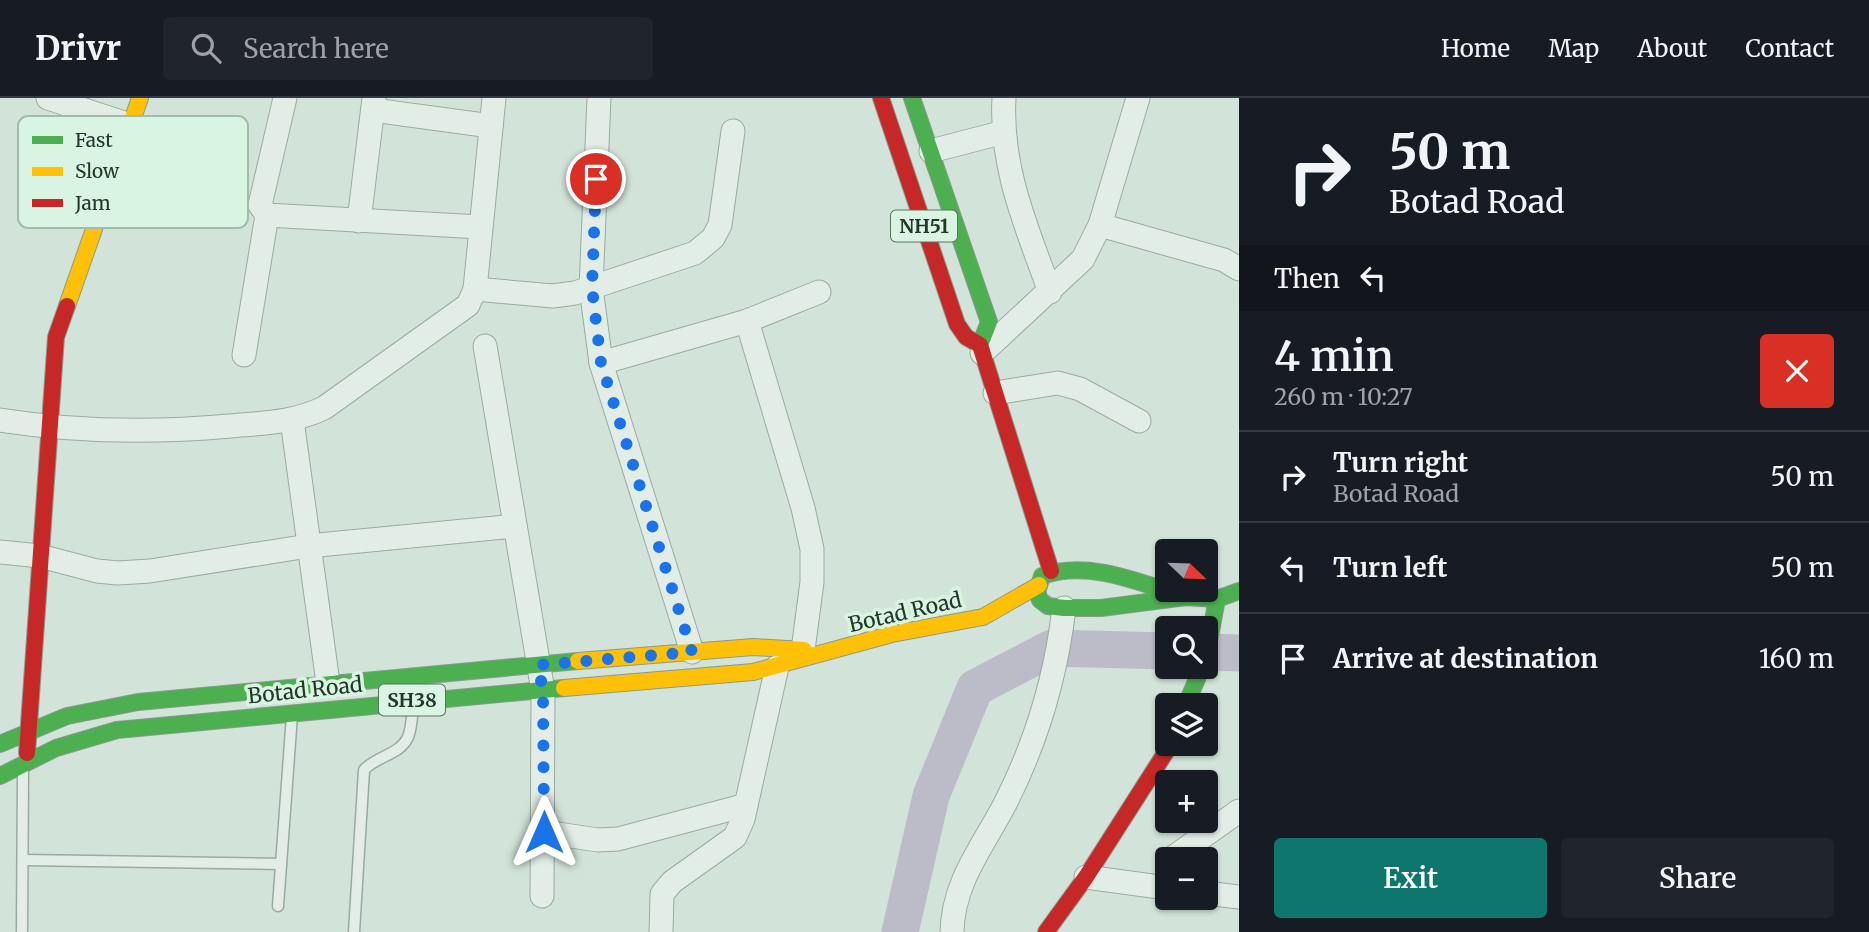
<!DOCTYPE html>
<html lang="en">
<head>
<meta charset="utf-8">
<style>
	:root { --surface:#171b24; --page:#20242c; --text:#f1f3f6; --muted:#9ea1a6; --line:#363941; --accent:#0f766e }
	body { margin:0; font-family:Merriweather,serif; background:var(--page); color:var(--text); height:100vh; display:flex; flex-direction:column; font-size:26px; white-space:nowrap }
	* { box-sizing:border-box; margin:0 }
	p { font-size:23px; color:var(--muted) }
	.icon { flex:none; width:38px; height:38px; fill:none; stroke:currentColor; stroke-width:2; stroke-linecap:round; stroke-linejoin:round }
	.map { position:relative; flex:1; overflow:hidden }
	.details { display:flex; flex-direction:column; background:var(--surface); width:630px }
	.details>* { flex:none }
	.top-card { background:#171b24; color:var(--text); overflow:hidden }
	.needle { width:46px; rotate:113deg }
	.fabs { position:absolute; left:1155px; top:441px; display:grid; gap:14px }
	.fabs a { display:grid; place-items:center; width:63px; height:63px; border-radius:7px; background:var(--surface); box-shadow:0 2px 5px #0004; font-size:35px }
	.pin { position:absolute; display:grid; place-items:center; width:60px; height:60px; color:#fff; margin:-30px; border:4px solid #fff; border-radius:50%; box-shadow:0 2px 7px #0007 }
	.me { position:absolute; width:77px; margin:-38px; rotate:0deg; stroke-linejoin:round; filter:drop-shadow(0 0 5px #0008) }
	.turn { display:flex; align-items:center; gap:24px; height:147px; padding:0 35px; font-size:32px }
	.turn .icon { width:91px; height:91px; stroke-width:2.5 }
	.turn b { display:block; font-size:49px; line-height:60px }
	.then { display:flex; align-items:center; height:66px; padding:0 35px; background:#0003; gap:14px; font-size:26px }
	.round { display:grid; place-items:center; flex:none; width:74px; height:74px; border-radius:7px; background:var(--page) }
	.overview { display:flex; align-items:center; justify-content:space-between; height:119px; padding:0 35px }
	h1 { font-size:42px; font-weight:600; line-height:52px }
	.cta { display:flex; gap:14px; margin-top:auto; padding:14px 35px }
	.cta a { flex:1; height:80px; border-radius:7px; background:var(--accent); color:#fff; font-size:28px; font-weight:600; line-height:80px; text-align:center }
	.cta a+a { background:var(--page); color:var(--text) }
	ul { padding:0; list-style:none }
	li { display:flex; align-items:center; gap:21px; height:91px; padding:0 35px; border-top:2px solid var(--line) }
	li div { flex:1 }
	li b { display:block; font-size:26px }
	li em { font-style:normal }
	header { display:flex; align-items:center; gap:42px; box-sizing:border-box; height:98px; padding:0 35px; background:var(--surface); border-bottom:2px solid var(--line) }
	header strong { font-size:33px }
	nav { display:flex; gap:38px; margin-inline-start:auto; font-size:24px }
	.search { width:490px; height:63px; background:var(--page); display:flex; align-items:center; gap:18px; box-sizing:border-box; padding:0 24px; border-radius:7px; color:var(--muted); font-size:26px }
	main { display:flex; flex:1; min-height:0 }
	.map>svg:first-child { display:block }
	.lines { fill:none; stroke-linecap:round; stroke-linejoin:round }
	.river { stroke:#bcbbc8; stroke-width:37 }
	.lane-casing { stroke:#9aaa9f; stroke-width:13 }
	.street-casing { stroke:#9aaa9f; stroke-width:25 }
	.fast-casing { stroke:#8a9a8e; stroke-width:18 }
	.slow-casing { stroke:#8a9a8e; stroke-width:18 }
	.jam-casing { stroke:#8a9a8e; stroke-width:18 }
	.lane { stroke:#e2ede7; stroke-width:10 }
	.street { stroke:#e2ede7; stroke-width:23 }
	.fast { stroke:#4caf50; stroke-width:16 }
	.slow { stroke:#ffc107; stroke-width:16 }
	.jam { stroke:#c62828; stroke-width:16 }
	.route { stroke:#1a73e8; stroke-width:12; stroke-dasharray:0 21.6 }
	.labels { text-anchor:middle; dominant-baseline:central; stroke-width:7; stroke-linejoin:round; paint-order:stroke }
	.shield { fill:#d9f4e3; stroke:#59725e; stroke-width:2 }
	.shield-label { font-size:19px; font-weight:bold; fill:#223a25 }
	.street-label { font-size:21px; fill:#223a25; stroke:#d9f4e3 }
	.key { fill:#d9f4e3; stroke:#a2bcaa; stroke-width:2 }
	.key-label { font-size:19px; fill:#223a25 }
</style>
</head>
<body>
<header>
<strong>Drivr</strong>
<div class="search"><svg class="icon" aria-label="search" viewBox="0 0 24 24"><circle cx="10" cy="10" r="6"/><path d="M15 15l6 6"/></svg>Search here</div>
<nav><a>Home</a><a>Map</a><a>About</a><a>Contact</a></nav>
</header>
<main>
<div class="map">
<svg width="1239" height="834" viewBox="0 0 1239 834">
	<rect width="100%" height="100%" fill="#d2e4d9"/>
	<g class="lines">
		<g class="river">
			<polyline points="1206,554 1239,555"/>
			<polyline points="900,834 931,698 975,590 1052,550 1167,553"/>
		</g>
		<g class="lane-casing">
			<g id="lane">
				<polyline points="23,762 281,766"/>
				<polyline points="278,808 292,617"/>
				<polyline points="22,834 23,673"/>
				<path d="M354,834l10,-162c12,-14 36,-15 44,-33 4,-9 4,-23 5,-33"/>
			</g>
		</g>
		<g class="street-casing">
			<g id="street">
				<polyline points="48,0 130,27"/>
				<polyline points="285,0 260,107 267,117 480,129"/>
				<polyline points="599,0 591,190 601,265 692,554"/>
				<path d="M1004,0c-4,70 23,130 46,194"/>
				<polyline points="373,12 491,28"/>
				<polyline points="931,53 1004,34"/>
				<polyline points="359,123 374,0"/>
				<polyline points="1100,127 1224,162 1239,171"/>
				<polyline points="475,191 553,198 575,195 695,155 713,140 720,127 733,33"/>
				<polyline points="747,223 803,410 812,451 812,484 803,552"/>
				<polyline points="485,248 543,593 542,798"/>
				<polyline points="982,255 1083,161 1100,127 1138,0"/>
				<polyline points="244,257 267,117"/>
				<polyline points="601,265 747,223 819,194"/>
				<polyline points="995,295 1058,285 1080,291 1139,323"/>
				<path d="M0,322c77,12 152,13 230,6 34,-3 62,-3 94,-18l144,-103 7,-16 19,-191"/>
				<polyline points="292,322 328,585"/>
				<polyline points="0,454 40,458 97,473 118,475 150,473 308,448 515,428"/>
				<polyline points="544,734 598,742 618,741 746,707"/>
				<polyline points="1171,761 1239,713"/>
				<polyline points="1086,779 1167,790"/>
				<polyline points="1206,795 1239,799"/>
				<polyline points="661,834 662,796 672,784 735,739 743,721 777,569"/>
				<path d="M952,834c1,-50 31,-86 53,-128 32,-63 51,-127 59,-196"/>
			</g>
		</g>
		<g class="fast-casing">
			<g id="fast">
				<polyline points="912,0 989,224 980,247"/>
				<path d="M1186,499c-45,-14 -98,-38 -144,-21l-5,16 3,8 8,6 16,2h37l85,-11 31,2 22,-8"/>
				<polyline points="1206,559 1217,501"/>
				<polyline points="1186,607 1202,569"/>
				<polyline points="0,646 67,618 138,604 578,563"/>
				<polyline points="0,678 56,650 117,632 564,590"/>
			</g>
		</g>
		<g class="slow-casing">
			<g id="slow">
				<polyline points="67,208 140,0"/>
				<polyline points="578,563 753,549 804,552"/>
				<polyline points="564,590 753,574 892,536 983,519 1039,487"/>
			</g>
		</g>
		<g class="jam-casing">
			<g id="jam">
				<polyline points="881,0 957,226 966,239 980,247 1051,473"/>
				<polyline points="27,655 56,239 67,208"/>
				<polyline points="1046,834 1086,779 1171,646"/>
			</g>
		</g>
		<use href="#lane" class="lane"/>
		<use href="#street" class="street"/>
		<use href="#fast" class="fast"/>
		<use href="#slow" class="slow"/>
		<use href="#jam" class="jam"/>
	</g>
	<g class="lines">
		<polyline class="route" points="544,734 543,593 538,567 692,554 601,265 592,190 596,81"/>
	</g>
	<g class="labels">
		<g class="shield">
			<rect x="891" y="112.5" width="66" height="31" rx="5"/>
			<rect x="379" y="586.5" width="66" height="31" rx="5"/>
		</g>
		<g class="shield-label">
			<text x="924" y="128">NH51</text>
			<text x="412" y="602">SH38</text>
		</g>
		<g class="street-label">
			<text transform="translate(905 514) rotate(-13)">Botad Road</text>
			<text transform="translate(305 592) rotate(-6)">Botad Road</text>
		</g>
	</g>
	<rect x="18" y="18" width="230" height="112" rx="10" class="key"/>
	<rect x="32" y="38" width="31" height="8" fill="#4caf50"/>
	<rect x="32" y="69" width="31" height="9" fill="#ffc107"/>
	<rect x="32" y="101" width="31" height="8" fill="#c62828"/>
	<g class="key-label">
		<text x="75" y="49">Fast</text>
		<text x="75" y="80">Slow</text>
		<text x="75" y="112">Jam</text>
	</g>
</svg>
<div class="fabs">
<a><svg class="needle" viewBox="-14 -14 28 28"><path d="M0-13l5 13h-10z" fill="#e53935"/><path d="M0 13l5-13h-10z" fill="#9ea1a6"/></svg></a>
<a><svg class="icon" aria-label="search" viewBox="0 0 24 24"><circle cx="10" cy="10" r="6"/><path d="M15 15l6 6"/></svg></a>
<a><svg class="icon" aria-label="layers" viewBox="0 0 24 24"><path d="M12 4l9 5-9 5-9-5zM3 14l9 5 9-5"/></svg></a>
<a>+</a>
<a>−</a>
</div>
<div class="pin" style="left:596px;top:81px;background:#d93025"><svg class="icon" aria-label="arrive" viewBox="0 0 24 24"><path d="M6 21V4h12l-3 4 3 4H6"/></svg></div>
<svg class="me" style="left:544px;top:734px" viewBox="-20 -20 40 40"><path d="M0-17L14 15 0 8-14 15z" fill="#1a73e8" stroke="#fff" stroke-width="4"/></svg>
</div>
<section class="details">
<div class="top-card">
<div class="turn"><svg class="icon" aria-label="right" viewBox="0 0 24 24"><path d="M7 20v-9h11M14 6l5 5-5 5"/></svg><div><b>50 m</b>Botad Road</div></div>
<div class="then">Then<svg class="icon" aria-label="left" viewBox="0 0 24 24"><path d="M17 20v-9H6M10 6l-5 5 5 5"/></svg></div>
</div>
<div class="overview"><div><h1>4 min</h1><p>260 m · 10:27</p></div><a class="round" style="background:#d93025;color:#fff"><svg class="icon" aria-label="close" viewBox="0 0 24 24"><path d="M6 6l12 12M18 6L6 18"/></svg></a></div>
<ul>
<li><svg class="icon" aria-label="right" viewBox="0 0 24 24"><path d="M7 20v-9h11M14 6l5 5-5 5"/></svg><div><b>Turn right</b><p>Botad Road</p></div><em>50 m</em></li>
<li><svg class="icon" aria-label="left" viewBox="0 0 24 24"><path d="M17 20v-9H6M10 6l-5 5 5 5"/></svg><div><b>Turn left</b></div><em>50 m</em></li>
<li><svg class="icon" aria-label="arrive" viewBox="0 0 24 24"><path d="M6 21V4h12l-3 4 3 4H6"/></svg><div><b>Arrive at destination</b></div><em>160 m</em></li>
</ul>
<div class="cta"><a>Exit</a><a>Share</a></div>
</section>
</main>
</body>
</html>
